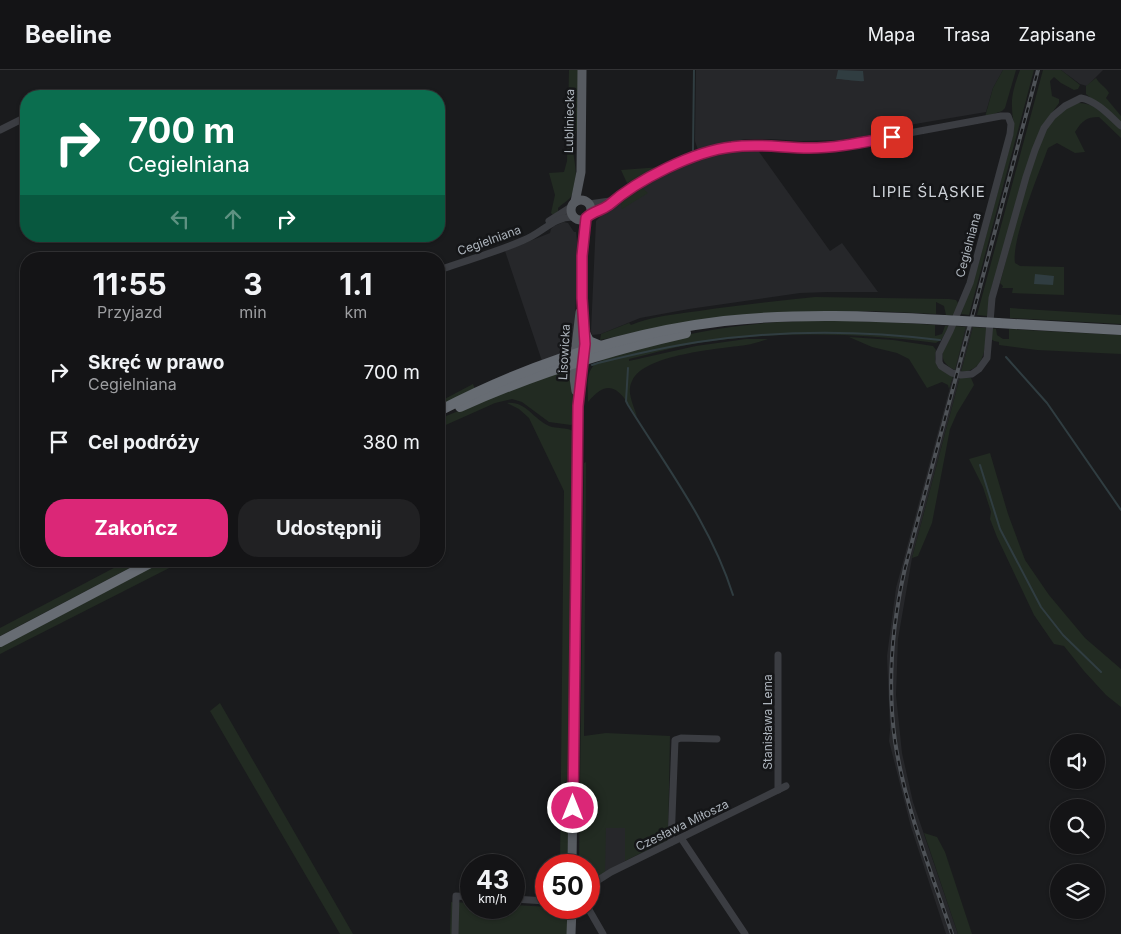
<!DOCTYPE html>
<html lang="pl">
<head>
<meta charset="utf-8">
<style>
	:root { --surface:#141416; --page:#212123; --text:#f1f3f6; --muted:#9d9ea1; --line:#333335; --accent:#db2777 }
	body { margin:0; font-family:Inter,sans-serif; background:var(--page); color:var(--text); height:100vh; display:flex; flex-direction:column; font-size:19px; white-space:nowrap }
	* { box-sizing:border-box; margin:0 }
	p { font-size:16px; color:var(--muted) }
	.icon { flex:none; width:28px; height:28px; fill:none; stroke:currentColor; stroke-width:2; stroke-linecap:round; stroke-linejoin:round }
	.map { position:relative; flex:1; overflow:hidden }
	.sheet { position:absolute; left:20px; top:182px; width:425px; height:315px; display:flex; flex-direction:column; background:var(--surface); border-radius:20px; box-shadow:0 1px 4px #0004,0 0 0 1px var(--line) }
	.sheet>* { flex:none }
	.banner { position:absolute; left:20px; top:20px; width:425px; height:152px; border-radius:20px; box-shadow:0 1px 4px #0004,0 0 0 1px var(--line); background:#0b6e4f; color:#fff; overflow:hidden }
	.controls { position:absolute; left:1050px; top:664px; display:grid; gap:10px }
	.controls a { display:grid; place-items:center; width:55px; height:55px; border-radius:50%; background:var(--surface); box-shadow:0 1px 4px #0004,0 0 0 1px var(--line); font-size:25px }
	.speed { position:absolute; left:460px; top:784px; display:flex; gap:10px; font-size:25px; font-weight:700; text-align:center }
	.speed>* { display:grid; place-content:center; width:65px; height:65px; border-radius:50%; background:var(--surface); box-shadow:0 1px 4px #0004,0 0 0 1px var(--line); line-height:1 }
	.speed small { font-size:12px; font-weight:400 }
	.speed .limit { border:8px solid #d22; background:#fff; color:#111 }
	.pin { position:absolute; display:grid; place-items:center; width:42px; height:42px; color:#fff; margin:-21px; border-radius:10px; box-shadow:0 2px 8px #0006 }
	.me { position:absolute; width:55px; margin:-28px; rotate:0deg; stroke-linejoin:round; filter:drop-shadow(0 0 4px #0008) }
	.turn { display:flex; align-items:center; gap:18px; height:105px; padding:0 25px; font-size:22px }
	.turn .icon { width:65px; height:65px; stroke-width:2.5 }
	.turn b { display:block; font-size:35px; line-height:42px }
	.lanes { display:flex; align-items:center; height:48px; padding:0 25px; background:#0003; justify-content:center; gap:25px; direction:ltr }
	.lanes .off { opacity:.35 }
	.eta { display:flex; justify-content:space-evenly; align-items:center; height:85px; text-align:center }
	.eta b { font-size:30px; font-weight:700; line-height:35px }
	.cta { display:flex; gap:10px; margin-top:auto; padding:10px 25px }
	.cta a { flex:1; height:58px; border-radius:20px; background:var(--accent); color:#fff; font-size:20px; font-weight:700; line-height:58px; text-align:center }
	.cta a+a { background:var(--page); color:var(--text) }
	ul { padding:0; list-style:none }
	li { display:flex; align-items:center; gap:15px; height:70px; padding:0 25px }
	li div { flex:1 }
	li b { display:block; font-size:19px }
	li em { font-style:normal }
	header { display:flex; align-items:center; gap:30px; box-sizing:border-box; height:70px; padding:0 25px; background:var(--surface); border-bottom:1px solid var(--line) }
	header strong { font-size:24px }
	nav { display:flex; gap:28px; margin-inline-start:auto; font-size:18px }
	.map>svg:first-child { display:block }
	.built { fill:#26272a }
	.green { fill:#222b22 }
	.water { fill:#303d41 }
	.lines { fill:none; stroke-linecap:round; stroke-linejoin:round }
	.stream { stroke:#303d41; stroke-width:2 }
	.minor { stroke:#3b3d42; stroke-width:7 }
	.major { stroke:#575b61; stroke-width:9 }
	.highway { stroke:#676c73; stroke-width:10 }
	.rail-casing { stroke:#4e5257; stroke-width:4 }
	.rail { stroke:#151618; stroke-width:2; stroke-dasharray:5.5; stroke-linecap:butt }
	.highway-bridge { stroke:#676c73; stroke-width:10 }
	.route-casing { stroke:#8e194d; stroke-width:12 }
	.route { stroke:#db2777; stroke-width:9 }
	.labels { text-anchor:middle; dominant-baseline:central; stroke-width:5; stroke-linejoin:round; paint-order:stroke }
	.street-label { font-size:12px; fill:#adb4bc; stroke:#151618 }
	.quarter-label { font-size:15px; letter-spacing:1px; fill:#ced2d8; stroke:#151618 }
</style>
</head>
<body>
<header>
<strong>Beeline</strong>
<nav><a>Mapa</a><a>Trasa</a><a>Zapisane</a></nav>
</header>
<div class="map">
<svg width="1121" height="864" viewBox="0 0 1121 864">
	<rect width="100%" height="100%" fill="#1a1b1d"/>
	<g class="built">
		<polygon points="696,0 1003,0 993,18 986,42 903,56 893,61 841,70 800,71 771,69 745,69 698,80 695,71"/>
		<polygon points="1061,0 1103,0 1087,16 1080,14"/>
		<polygon points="741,78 757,79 830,181 842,173 878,222 828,222 800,223 689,239 640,248 601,264 592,265 591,261 596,151 604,143 604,140 619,134 620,127 655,107 717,82"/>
		<polygon points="564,152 568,153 574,162 576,162 578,179 575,251 573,274 570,280 564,284 542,291 505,181 550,163 551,159 554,156"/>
		<polygon points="966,257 973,257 961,302 955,300"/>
		<polygon points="953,306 960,307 912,488 898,569 896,625 902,683 913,732 958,864 946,864 911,757 889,671 890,660 887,586 896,518"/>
		<polygon points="605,758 625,758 625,791 605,803"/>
	</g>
	<g class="green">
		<path d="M569,0h10v46l-4,22 -3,2c0,17 10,41 -2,58 -3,3 -9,7 -12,10v3l-5,4 -2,-2 4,-18 -6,-22 15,-1 3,-11z"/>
		<polygon points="1003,0 1016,0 1005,38 1002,41 985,47 993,18"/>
		<path d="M1020,0h14l-65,245 -8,-1 17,-48 35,-131c2,-12 -1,-17 -1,-28 -1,-12 4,-26 8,-37z"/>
		<polygon points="1043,0 1061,0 1080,15 1078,19 1074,20 1061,13 1054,7 1050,11 1052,26 1059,29 1059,33 1047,50 992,216 987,246 977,245"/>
		<path d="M1096,8c3,6 10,9 13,15l-3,5 15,18v8l-35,-30v-8z"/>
		<path d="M1077,33c19,-1 32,14 44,27v8l-22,-21c-13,0 -17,4 -24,15l10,20 -10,1 -18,-10 -9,5c-9,25 -37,93 -33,115l5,3 44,1v28l-52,-2 1,-5h-11l1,-2 -3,-3 33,-123 15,-33 14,-17z"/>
		<polygon points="661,97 627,113 621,100"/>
		<path d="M641,117l7,6 -26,16c-4,-14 8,-17 19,-22z"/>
		<path d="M815,227l134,2 7,1 2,3 -3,12h-9l-2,-9 -8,-4v12l-63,-3 -73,2 -164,19 -36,8 1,-6 28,-11 2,2c21,-9 46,-11 68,-14 39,-6 78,-10 116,-14z"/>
		<polygon points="1010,238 1121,245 1121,254 1010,248"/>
		<path d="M831,250l76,3 28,2v11l7,-2 3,-8h4l-7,13 -6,4c-77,-10 -155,-12 -232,-1 -26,4 -50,11 -75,17v2l67,-15 50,-7h22c-7,2 -15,5 -22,6 -27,4 -102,9 -114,36 -6,11 2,25 5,36 -14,-21 -25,-45 -49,-15 0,-16 -4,-36 15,-42v-5c42,-10 84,-22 128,-28 33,-5 66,-6 100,-7z"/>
		<path d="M955,256l11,1 -11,43c-23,-11 -9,-27 0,-44z"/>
		<path d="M973,257l13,1c0,19 -1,43 -25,44z"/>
		<polygon points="991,258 996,259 997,265 1003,269 1009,269 1009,259 1121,265 1121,284 1037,280 999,275 999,272 994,271 991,269"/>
		<polygon points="849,267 893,270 933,276 936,280 935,289 938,298 953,306 949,319 948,315 942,312 927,318 909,289 897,283 872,277"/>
		<polygon points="563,299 567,301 573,315 575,352 571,355 549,352 522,332 512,329 495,333 439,358 439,349 523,314"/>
		<polygon points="960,307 971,308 974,315 957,343 950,359 932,453 918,486 912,488"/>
		<polygon points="473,314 475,319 439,337 439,332"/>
		<path d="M507,333c19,-2 26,16 42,23 8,3 17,1 24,5l-5,434h-8l4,-374 -35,-73 -10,-9z"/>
		<polygon points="990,383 1008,444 1025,490 1049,525 1085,568 1121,599 1121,637 1106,625 1084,601 1064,576 1054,574 1034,545 997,467 990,449 991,442 983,417 969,389"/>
		<polygon points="586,392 584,666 606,663 670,666 668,770 625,791 625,758 606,758 605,803 589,813 589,795 579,795 584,393"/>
		<polygon points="127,491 143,491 0,566 0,558"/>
		<polygon points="164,491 183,491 0,584 0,577"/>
		<polygon points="220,633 353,864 340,864 210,641"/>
		<polygon points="924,763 937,767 945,782 972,864 958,864"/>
		<polygon points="451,832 471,833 471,838 514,838 514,835 568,838 567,864 450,864"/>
	</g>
	<g class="water">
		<path d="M838,0l25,1 1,10c-6,1 -21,-2 -28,-2z"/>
		<polygon points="1035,204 1054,206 1053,215 1034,214"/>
	</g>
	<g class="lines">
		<g class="stream">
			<polyline points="693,80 694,0"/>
			<polyline points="1006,287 1047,333 1121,440"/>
			<path d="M592,295l6,-2c33,-8 66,-16 100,-21 80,-12 162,-12 242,-2"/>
			<path d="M628,298l-2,33 2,4c38,61 83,120 105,190"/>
			<polyline points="980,395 1000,459 1041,537 1063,565 1101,602"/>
		</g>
		<g class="minor">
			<polyline points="0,60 26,47"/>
			<polyline points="589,134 610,131"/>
			<path d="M590,143l15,-6 16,-13 34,-20 28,-12 42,-14 25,-3 51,3 38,-2 162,-30h7l3,8 -1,10 -40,149 -20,48 -11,22v9l2,4 11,7 9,2 11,-1 7,-5 8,-11 5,-60 34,-121 9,-27 9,-22 9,-12 12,-10 16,-8c16,3 29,18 40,28"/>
			<polyline points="549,151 571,137"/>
			<path d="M439,200c28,-10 58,-18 85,-30 18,-7 29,-23 49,-23"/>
			<polyline points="778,585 778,720"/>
			<polyline points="681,768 745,864"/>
			<polyline points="671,772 675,670 681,668 717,669"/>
			<polyline points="589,816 611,802 786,716"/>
			<polyline points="514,829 546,831"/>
			<polyline points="588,838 603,864"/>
			<polyline points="455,864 456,826 471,827"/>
		</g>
		<g class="major">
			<circle cx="581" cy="140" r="10"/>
			<polyline points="575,132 581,102 582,0"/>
			<polyline points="576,321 573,301 580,242"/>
			<polyline points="572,795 578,336 585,274 582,228 582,186 586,148"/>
			<polyline points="571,864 572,838"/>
		</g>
		<g class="highway">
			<polyline points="998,253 1121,260"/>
			<polyline points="585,263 589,271 601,276"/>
			<path d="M460,337c75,-34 146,-56 226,-74"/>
			<path d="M439,341c88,-46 185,-78 285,-90 73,-8 147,-5 220,-1"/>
			<polyline points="0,572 154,491"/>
		</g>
		<g class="rail-casing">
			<path id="rail" d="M952,864c-21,-63 -47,-127 -57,-193 -8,-58 -3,-116 10,-173l133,-498"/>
		</g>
		<use href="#rail" class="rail"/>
		<polyline class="highway-bridge" points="944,250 998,253"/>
	</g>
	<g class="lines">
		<g class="route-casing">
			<path id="route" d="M573,738l5,-402 7,-62 -3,-46v-42l4,-38c7,-7 15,-7 23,-13 28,-25 85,-54 123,-58 26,-4 51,1 77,1 28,0 55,-6 83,-11"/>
		</g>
		<use href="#route" class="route"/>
	</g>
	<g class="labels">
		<g class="street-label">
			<text transform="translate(569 51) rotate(-89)">Lubliniecka</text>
			<text transform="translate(489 170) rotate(-20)">Cegielniana</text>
			<text transform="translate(968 175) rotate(-75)">Cegielniana</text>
			<text transform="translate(564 282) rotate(-87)">Lisowicka</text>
			<text transform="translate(767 652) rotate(-90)">Stanisława Lema</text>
			<text transform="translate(682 755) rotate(-26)">Czesława Miłosza</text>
		</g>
		<g class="quarter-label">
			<text x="929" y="121">LIPIE ŚLĄSKIE</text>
		</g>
	</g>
</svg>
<div class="controls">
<a><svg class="icon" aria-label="sound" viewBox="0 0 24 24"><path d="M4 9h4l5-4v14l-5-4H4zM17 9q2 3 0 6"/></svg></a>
<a><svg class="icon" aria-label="search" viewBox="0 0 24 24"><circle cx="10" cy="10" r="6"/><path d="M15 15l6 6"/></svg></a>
<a><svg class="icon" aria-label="layers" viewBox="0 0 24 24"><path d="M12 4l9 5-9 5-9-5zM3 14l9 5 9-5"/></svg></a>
</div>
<div class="speed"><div>43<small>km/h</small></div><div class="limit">50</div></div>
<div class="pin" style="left:892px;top:67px;background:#d93025"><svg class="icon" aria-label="arrive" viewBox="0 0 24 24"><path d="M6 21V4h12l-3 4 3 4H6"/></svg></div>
<svg class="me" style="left:573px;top:738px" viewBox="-20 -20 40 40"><circle r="17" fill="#db2777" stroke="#fff" stroke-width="3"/><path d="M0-11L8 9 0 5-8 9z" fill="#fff"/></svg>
<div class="banner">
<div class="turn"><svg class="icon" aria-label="right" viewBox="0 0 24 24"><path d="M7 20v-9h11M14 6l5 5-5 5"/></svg><div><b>700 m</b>Cegielniana</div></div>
<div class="lanes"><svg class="icon off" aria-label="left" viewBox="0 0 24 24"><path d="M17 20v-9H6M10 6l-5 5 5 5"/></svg><svg class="icon off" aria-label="ahead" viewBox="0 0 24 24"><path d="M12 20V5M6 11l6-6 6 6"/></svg><svg class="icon" aria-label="right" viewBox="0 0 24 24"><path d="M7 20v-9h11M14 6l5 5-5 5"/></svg></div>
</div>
<section class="sheet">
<div class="eta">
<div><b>11:55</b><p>Przyjazd</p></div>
<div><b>3</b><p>min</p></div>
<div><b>1.1</b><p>km</p></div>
</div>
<ul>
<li><svg class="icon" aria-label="right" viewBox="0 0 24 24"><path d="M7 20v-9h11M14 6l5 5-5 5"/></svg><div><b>Skręć w prawo</b><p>Cegielniana</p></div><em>700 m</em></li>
<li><svg class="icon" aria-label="arrive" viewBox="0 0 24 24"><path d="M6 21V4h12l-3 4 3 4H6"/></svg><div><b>Cel podróży</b></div><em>380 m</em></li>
</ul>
<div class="cta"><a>Zakończ</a><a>Udostępnij</a></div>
</section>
</div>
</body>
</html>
